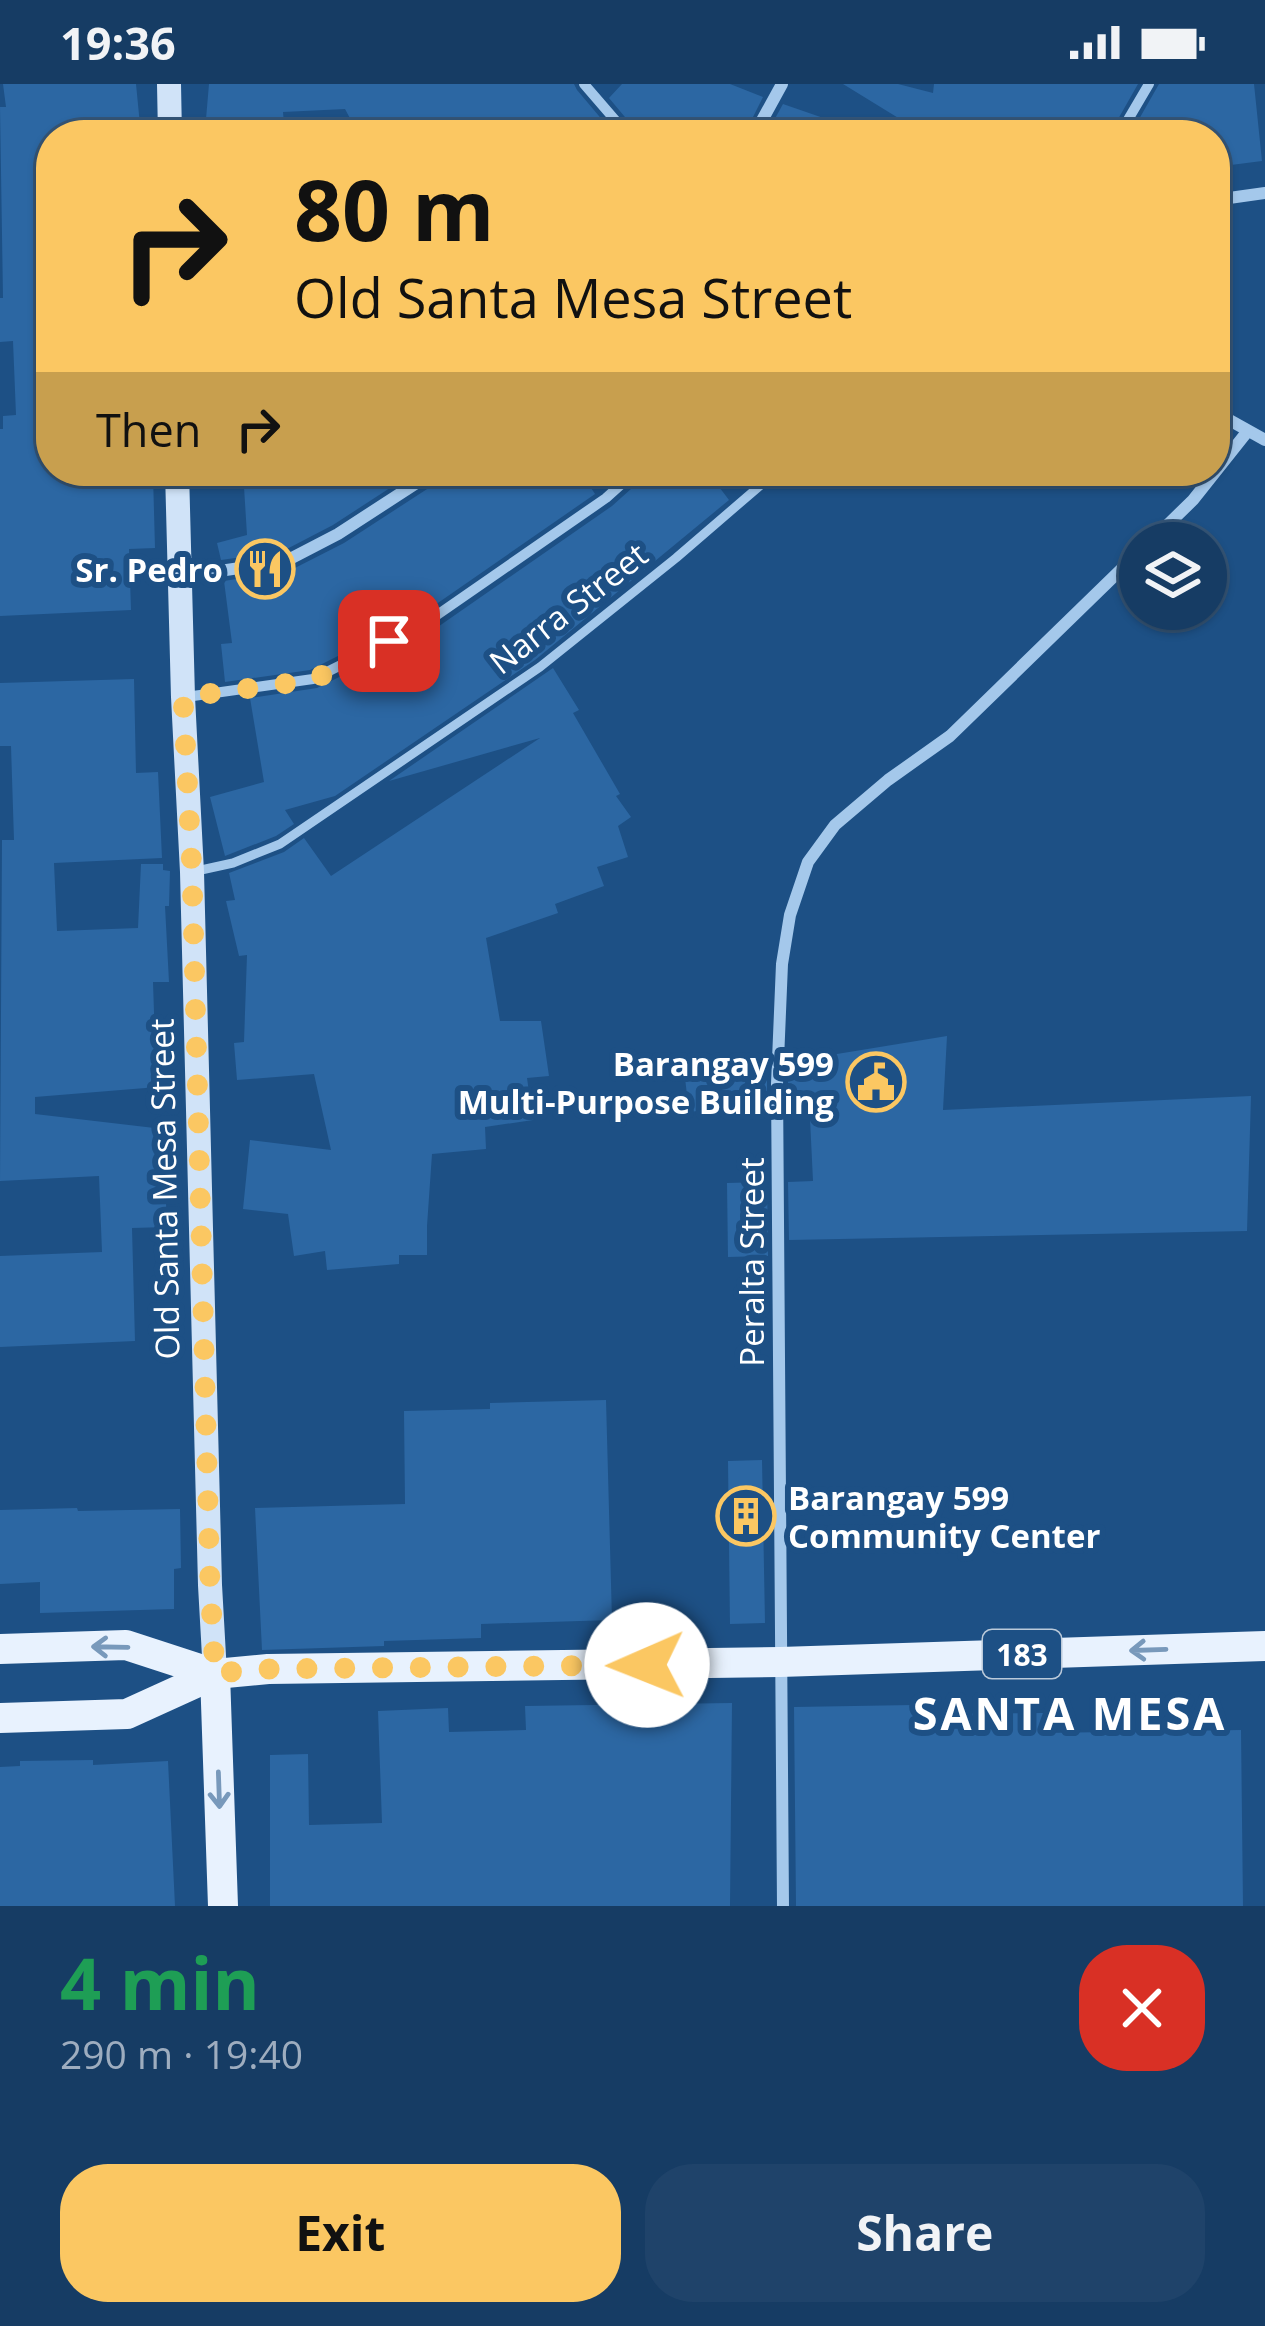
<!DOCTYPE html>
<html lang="en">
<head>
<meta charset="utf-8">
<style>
	:root { --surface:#163c64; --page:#1f436a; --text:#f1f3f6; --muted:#9eadbf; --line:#355678; --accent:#fbc762 }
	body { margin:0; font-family:"Open Sans",sans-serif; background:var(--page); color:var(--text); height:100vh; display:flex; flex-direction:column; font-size:45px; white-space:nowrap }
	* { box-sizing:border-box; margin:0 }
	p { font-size:39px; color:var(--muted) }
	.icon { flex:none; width:66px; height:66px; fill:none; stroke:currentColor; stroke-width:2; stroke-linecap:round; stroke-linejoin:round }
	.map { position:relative; height:1822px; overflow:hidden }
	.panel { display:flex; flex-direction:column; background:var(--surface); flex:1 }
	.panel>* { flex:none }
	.top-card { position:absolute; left:36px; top:36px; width:1194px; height:366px; border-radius:48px; box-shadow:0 3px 9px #0004,0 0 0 3px var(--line); background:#fbc762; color:#111; overflow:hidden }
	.buttons { position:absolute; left:1119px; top:438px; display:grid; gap:24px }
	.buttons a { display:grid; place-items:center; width:108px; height:108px; border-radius:50%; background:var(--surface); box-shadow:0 3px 9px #0004,0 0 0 3px var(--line); font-size:60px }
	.pin { position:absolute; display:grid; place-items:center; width:102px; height:102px; color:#fff; margin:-51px; border-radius:24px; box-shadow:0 6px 18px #0006 }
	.me { position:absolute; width:132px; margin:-66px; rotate:269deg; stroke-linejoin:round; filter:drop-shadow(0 0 9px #0008) }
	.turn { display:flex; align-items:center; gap:42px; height:252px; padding:0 60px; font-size:54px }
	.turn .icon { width:156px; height:156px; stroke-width:2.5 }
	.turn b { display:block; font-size:84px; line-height:102px }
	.then { display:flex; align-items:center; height:114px; padding:0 60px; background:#0003; gap:24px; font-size:45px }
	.round { display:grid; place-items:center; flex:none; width:126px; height:126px; border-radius:48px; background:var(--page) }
	.overview { display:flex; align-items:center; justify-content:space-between; height:204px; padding:0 60px }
	h1 { font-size:72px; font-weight:700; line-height:90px; color:#1e9e55 }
	.cta { display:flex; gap:24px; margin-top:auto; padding:24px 60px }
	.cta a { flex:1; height:138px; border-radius:48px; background:var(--accent); color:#111; font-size:48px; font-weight:700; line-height:138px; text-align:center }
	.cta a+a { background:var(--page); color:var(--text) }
	.status { display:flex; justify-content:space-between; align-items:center; height:84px; padding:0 60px; background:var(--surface); direction:ltr }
	.status svg { height:33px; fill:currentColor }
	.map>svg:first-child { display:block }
	.building { fill:#2c67a3 }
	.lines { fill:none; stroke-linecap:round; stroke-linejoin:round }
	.service { stroke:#a4c8eb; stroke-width:9 }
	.pedestrian { stroke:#a4c8eb; stroke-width:10 }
	.minor { stroke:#a4c8eb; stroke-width:12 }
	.secondary { stroke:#d0e3f8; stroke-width:24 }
	.primary { stroke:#e8f2fe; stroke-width:30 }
	.oneway { stroke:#7899bb }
	.route { stroke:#fbc762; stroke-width:21; stroke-dasharray:0 37.8 }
	.labels { text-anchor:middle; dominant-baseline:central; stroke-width:12; stroke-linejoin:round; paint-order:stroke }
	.shield { fill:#1d5085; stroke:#bbcada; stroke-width:3 }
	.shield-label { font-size:30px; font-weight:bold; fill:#fff }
	.poi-label { font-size:33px; font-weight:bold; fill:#fff; stroke:#1d5085; text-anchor:end }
	.street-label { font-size:33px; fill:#fff; stroke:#1d5085 }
	.district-label { font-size:45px; font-weight:bold; letter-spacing:3px; fill:#fff; stroke:#1d5085 }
</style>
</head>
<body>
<div class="status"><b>19:36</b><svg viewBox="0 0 49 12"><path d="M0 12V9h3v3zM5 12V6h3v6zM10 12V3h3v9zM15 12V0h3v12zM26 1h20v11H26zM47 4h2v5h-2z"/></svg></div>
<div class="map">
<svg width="1265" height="1822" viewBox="0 0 1265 1822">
	<rect width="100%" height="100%" fill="#1d5085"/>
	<g class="building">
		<polygon points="3,0 136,0 141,51 51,51 51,156 40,156 42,214 47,214 47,263 51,263 51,387 123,387 124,392 153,391 155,464 129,465 131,526 0,532 0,345 3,345 3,332 16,331 13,257 0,258 0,214 3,214 0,23 6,23"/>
		<polygon points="209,0 574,0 577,6 615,51 359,51 345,25 283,28 285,51 227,51 233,33 206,35"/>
		<polygon points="622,0 730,0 763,13 744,51 638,51 635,45 609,14"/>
		<polygon points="843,0 898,0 933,9 934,0 1138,0 1109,51 926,51"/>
		<polygon points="1159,0 1254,0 1262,77 1231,81 1228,62 1215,64 1215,51 1130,51"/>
		<polygon points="783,20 858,46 857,51 766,51"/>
		<polygon points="243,387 288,387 289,390 416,387 333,441 283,467 221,476 217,459 247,451"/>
		<polygon points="445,387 580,387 595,410 422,530 310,586 225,598 221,560 232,559 224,497 291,486 344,459 441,396"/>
		<polygon points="651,387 707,387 729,416 535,576 335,712 285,726 294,740 276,752 225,772 210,713 264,698 250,614 317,604 432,547 612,422"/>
		<polygon points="553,584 579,626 573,629 620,710 616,712 631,733 618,742 628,773 597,783 604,802 555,820 558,829 486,854 500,937 541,937 549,992 527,994 533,1036 485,1043 486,1065 432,1070 427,1142 427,1171 399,1171 399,1180 327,1186 325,1167 294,1172 288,1130 243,1125 250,1056 331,1066 314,990 237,996 234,959 244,958 247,871 239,872 226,817 235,816 229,789 284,768 304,754 331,792 540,654 389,697"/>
		<polygon points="134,595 136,689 158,688 162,774 54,779 57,847 138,844 141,780 163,780 163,786 170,787 169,822 165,822 169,898 153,898 155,958 168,957 170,1002 35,1013 35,1030 163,1045 167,1143 132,1144 135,1257 0,1263 0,1172 102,1168 99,1092 0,1097 2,756 14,756 11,662 0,662 0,599"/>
		<polygon points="947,952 943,1026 1251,1012 1247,1147 789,1156 788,1098 813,1097 809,1014 788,1016 788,978"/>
		<polygon points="754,969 756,983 767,981 767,1019 689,1028 683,977"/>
		<polygon points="767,1098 768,1172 728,1173 727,1099"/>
		<polygon points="606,1316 612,1536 481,1540 481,1554 384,1557 384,1562 262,1566 255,1424 405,1420 404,1327 490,1325 490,1319"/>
		<polygon points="762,1376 765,1539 730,1540 728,1377"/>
		<polygon points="77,1424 78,1427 180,1425 181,1484 174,1485 174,1525 40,1529 40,1498 0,1500 0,1426"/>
		<polygon points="732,1619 730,1822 270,1822 270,1671 308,1670 309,1741 382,1739 378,1627 448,1624 449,1648 526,1646 525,1622"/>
		<polygon points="913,1621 913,1630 1044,1629 1044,1649 1241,1646 1243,1822 796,1822 794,1623"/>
		<polygon points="93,1676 93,1681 168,1677 175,1822 0,1822 0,1683 20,1682 20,1677"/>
	</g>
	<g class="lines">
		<polyline class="service" points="192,788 233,779 280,760 540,583 676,474 777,387"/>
		<g class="pedestrian">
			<polyline points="584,0 628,51"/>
			<polyline points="1119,51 1149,0"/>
			<polyline points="186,613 313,595 427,538 606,414 636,387"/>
		</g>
		<g class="minor">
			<polyline points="754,51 782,0"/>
			<polyline points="1215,116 1265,109"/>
			<polyline points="1215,328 1265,356"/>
			<polyline points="1149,459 1193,416 1247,348"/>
			<polyline points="180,493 286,477 338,450 435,387"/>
			<polyline points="783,1822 777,1000 782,880 790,831 808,778 835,741 888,696 950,652 1140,467"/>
		</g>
		<g class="secondary">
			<polyline points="169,0 170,51"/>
			<polyline points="177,387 183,613 192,788 210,1501 215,1590"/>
		</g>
		<g class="primary">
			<polyline points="0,1565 126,1561 215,1590"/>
			<polyline points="215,1590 223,1822"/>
			<polyline points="0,1634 127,1630 215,1590 268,1585 780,1578 1265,1562"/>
		</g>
	</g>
	<defs><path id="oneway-shaft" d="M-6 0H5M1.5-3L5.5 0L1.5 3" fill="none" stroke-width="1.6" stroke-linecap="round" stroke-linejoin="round" transform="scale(3)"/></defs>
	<g class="oneway">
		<use href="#oneway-shaft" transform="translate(110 1563) rotate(-179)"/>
		<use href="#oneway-shaft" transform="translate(1148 1566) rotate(178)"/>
		<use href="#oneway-shaft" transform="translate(219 1706) rotate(88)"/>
	</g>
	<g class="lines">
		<polyline class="route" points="389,557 313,596 183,613 192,788 210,1501 215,1589 268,1585 647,1581"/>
	</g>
	<defs>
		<g id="restaurant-ring" transform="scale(3)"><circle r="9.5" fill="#1d5085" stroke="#fbc762" stroke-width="1.5"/><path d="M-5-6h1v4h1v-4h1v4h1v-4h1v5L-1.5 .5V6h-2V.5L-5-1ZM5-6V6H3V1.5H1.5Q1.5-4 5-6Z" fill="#fbc762"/></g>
		<g id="civic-ring" transform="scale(3)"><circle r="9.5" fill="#1d5085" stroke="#fbc762" stroke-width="1.5"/><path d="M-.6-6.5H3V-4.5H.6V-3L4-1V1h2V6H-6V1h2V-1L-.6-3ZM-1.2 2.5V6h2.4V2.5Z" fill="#fbc762"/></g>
		<g id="building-ring" transform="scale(3)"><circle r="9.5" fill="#1d5085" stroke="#fbc762" stroke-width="1.5"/><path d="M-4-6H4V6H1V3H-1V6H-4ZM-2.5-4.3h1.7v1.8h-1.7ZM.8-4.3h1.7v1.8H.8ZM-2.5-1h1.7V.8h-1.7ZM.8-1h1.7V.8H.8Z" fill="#fbc762"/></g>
	</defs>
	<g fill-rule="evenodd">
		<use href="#restaurant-ring" x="265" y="485"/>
		<use href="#civic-ring" x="876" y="998"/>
		<use href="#building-ring" x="746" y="1432"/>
	</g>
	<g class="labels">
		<rect class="shield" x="983" y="1546" width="78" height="48" rx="9"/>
		<g class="shield-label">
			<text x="1022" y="1570">183</text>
		</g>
		<g class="poi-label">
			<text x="223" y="485">Sr. Pedro</text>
			<text x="834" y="979">Barangay 599<tspan x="834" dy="38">Multi-Purpose Building</tspan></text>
			<text x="788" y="1413" text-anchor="start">Barangay 599<tspan x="788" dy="38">Community Center</tspan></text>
		</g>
		<g class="street-label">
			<text transform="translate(568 524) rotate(-38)">Narra Street</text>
			<text transform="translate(164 1105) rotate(-91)">Old Santa Mesa Street</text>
			<text transform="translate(751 1178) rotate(-90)">Peralta Street</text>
		</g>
		<g class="district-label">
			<text x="1070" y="1628">SANTA MESA</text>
		</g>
	</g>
</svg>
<div class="buttons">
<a><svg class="icon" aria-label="layers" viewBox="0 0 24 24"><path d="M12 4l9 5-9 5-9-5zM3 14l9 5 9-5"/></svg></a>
</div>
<div class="pin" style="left:389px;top:557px;background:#d93025"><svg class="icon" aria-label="arrive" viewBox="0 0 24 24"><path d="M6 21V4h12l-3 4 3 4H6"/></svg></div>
<svg class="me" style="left:647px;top:1581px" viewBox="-20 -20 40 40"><circle r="19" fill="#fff"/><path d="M0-13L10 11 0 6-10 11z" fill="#fbc762"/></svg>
<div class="top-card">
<div class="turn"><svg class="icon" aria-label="right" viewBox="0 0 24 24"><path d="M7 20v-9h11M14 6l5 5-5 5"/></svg><div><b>80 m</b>Old Santa Mesa Street</div></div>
<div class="then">Then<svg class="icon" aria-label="right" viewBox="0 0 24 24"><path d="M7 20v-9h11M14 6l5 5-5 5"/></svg></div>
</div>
</div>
<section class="panel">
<div class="overview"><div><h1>4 min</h1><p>290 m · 19:40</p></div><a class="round" style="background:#d93025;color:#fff"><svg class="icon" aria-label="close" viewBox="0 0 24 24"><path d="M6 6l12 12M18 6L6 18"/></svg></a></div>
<div class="cta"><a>Exit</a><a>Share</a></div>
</section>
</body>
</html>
